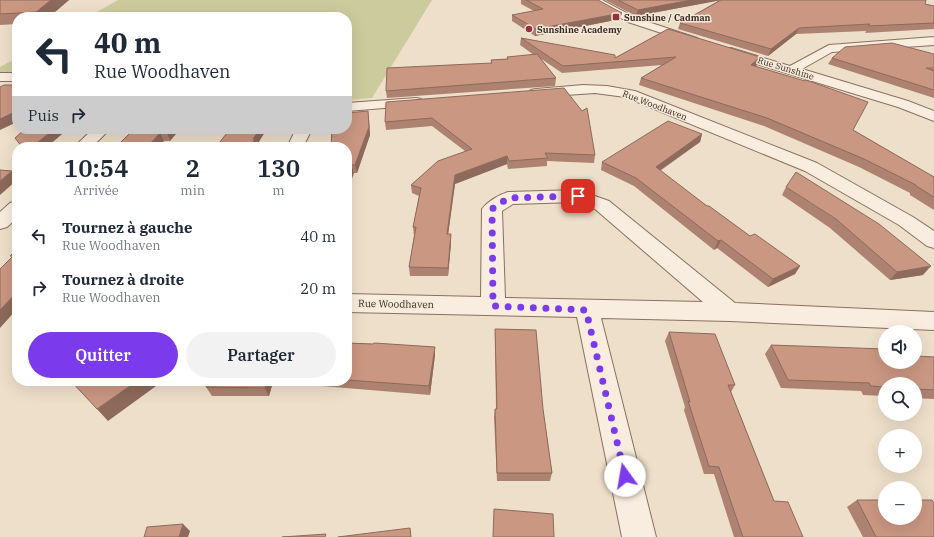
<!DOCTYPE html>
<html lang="fr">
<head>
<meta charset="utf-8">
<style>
	:root { --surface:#fff; --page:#f2f2f3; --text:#1f2937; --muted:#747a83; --accent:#7c3aed }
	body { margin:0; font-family:"IBM Plex Serif",serif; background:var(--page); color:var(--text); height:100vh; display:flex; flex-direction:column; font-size:15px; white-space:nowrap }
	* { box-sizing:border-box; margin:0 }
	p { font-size:13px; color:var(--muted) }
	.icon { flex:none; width:22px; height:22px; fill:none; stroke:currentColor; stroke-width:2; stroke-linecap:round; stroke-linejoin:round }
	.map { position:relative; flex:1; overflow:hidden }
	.details { position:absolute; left:12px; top:142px; width:340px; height:244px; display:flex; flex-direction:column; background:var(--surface); border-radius:16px; box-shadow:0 4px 16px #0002 }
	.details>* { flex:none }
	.guide { position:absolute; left:12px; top:12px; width:340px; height:122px; border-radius:16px; box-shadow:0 4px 16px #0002; background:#fff; color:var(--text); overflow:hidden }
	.tools { position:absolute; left:878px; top:325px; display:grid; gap:8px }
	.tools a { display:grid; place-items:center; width:44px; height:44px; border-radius:50%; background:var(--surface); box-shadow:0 4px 16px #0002; font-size:20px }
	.pin { position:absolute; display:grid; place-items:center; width:34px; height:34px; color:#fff; margin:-17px; border-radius:8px; box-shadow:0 2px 6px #0006 }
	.me { position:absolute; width:44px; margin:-22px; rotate:347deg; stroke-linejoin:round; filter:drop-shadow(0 0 3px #0008) }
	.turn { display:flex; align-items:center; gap:14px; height:84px; padding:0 16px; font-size:18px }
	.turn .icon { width:52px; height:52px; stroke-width:2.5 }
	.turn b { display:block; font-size:28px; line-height:34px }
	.then { display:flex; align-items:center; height:38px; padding:0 16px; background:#0003; gap:8px; font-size:15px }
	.eta { display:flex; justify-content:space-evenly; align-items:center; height:68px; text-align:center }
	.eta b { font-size:24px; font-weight:600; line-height:28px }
	.button { display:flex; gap:8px; margin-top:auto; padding:8px 16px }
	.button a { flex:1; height:46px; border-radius:24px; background:var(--accent); color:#fff; font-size:16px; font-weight:600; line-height:46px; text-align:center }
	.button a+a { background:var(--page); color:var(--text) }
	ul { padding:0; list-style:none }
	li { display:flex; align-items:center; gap:12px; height:52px; padding:0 16px }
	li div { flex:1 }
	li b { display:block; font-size:15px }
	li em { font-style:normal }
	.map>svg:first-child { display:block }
	.green { fill:#cccb9e }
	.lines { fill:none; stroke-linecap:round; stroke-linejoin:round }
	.minor-casing { stroke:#8a705f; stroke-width:2 }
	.minor { fill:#f8edde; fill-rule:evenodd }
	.wall { fill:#ae8270 }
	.shaded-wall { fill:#8d6a5b }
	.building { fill:#ca9782; stroke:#8d6a5b }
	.route { stroke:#7c3aed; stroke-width:7; stroke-dasharray:0 12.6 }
	.poi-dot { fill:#97313e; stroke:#f5eada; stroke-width:1.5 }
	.labels { text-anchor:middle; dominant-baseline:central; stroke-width:3; stroke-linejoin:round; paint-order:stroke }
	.far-poi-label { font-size:9px; font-weight:bold; fill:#3b2b22; stroke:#f5eada; text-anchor:start }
	.far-street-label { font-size:9px; fill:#3b2b22; stroke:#f5eada }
	.street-label { font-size:10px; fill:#3b2b22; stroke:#f5eada }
</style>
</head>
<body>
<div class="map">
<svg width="934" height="537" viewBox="0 0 934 537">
	<rect width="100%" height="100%" fill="#eedfca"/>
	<g class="green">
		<polygon points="118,0 432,0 372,98 347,100 347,17 88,17"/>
		<polygon points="17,58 17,72 0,72 0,67"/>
	</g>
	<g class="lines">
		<g class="minor-casing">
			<g id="minor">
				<polygon points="589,0 602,0 636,18 697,38 699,40 697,42 689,42 628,22"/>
				<polygon points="934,37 934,45 832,52 802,69 908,101 934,111 934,121 898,107 727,55 725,52 727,49 731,48 790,66 829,45"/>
				<rect x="0" y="73" width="17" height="8"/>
				<polygon points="583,85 607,86 635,91 817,163 913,217 934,231 934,248 927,246 899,225 805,171 625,97 595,93 536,97 531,96 529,93 531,90 536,89"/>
				<polygon points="416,98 421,99 423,102 421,105 347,111 347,103"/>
				<polygon points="93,129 110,129 92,147 74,147"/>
				<polygon points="296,129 312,129 303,147 287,147"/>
				<path d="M578,190l31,11 126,102 199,9v18l-204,-9 -129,-3 55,219h-34l-45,-220 -230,-5v-18l134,3 1,-88c6,-8 17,-14 26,-17zM576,202l19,7 108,93 -198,-4 -3,-87 11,-7z"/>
				<polygon points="17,201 17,218 7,227 0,229 0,212 10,203"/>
			</g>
		</g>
		<use href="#minor" class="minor"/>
	</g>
	<g class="wall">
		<polygon points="0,0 69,0 49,17 17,17 17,24 0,25"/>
		<polygon points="521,0 598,0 620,19 535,36 512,21 512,15 534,11 521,4"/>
		<polygon points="605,0 926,0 925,4 934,6 934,29 865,33 866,31 796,34 768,56 678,29 680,23 720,0 636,16"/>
		<polygon points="668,29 760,57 758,64 756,66 853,130 934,177 934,210 910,195 910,193 859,167 764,126 639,85 641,78 662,65 562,73 540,58 556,78 555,86 387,98 386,91 491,63 491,60 507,59 507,57 534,55 520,45 521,38 615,58"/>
		<polygon points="934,54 934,98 828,64 832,58"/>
		<polygon points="386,102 595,155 594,163 547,161 547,166 508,169 507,164 455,184 448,234 451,234 451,243 448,276 410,276 409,267 414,236 413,227 419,196 412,193 411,185 465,151 432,126 386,130 385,122"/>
		<polygon points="369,119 370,135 357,173 354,173 347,147"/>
		<polygon points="134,129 180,129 170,141 164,141"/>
		<polygon points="702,134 700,142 660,171 707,206 750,236 800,266 795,274 768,287 717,248 714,250 634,186 601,170 602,162"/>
		<polygon points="786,187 923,275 890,280 830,228 782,195"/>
		<polygon points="495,329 543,409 552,473 550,481 497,481 494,417 495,409 496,409 495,338"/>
		<polygon points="669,332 735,385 731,392 774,501 803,537 734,537 714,474 704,474 684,410 685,407 665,341"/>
		<polygon points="347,343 373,344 435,347 435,355 430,395 273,382 269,396 212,396 206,387 209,381 347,381"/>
		<polygon points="771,345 916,356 934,357 934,399 915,398 915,384 885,384 885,396 863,395 861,391 781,388 765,354"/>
		<polygon points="857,500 933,503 934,537 863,537 847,507"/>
	</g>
	<g class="shaded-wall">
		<polygon points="51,0 69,0 49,17 39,17 36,12"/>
		<polygon points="691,0 722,0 636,16 638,10"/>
		<polygon points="622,13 620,19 535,36 536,29"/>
		<polygon points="799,28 796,34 768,56 771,49"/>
		<polygon points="760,57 758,64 748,72 751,65"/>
		<polygon points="17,111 17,122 0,130 0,119"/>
		<polygon points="368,111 370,135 357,173 355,165"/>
		<polygon points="54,129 68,129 47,147 32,147"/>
		<polygon points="170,129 180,129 170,141 167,133"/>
		<polygon points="260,129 267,129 257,145 257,147 250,147 253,139"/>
		<polygon points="160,133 164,141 159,147 147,147"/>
		<polygon points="702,134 700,142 653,175 656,167"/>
		<polygon points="507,156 507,164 455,184 447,243 447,234 455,175"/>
		<polygon points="352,165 354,173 347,193 347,180"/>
		<polygon points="12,171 17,177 17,180 0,195 0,181"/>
		<polygon points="451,234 451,243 448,276 448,268"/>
		<polygon points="721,240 717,248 714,250 718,241"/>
		<polygon points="800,266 795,274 768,287 773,279"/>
		<polygon points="931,266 923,275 890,280 897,272"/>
		<polygon points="17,292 17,309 0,328 0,310"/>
		<polygon points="435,347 435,355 430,395 429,386"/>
		<polygon points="137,381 163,381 108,421 97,409"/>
		<polygon points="267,381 273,381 273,382 269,396 265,388"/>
		<polygon points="183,524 190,531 188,537 179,537"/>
	</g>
	<g class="building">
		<polygon points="0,0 51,0 36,12 0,14"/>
		<polygon points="526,0 598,0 622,13 536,29 512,15 543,9"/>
		<polygon points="618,0 691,0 638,10"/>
		<polygon points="721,0 926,0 925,4 934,6 934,23 868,26 870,24 799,28 771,49 680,23"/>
		<polygon points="668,29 760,57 751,65 805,81 806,80 868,102 853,130 934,177 934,197 916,186 916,185 864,159 767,118 641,78 676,57 563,66 521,38 615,55 615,58"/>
		<polygon points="892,43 934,54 934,68 926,68 934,71 934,90 832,58 845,47"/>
		<polygon points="537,54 556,78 386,91 387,68 492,63 491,60 508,59 507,57"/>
		<polygon points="4,85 17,85 17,111 0,119 0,87"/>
		<polygon points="564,88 582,111 587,108 595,155 545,153 548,158 509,161 507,156 455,175 447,234 451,234 448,268 409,267 416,227 413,227 421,188 411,185 438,161 472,149 432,118 385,122 386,102"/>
		<polygon points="368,111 369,127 355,165 352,165 347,180 347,147 331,147 332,129 347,129 347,113"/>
		<polygon points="668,121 702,134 656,167 707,206 709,206 750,236 755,234 800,266 773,279 721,240 718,241 636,178 602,162"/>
		<polygon points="25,129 54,129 32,147 22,147 15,138"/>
		<polygon points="134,129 170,129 167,133 160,133 147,147 116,147"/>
		<polygon points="230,129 260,129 253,139 255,139 250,147 216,147"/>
		<polygon points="0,170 12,171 0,181"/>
		<polygon points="796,172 879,224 931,266 897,272 836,219 786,187"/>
		<polygon points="17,249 17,292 0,310 0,269 13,256 10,256"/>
		<polygon points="495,329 536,330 543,409 552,473 497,473 495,409 497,409"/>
		<polygon points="669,332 715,334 735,385 728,385 774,501 788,502 803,537 743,537 719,467 709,466 688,401 690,402"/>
		<polygon points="347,343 373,344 374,343 435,347 429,386 347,380"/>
		<polygon points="771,345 885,349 885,362 915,362 915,355 916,356 934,357 934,390 915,389 915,384 885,384 885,387 871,386 869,383 788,380"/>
		<polygon points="71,381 137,381 97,409"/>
		<polygon points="209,381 267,381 265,388 206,387"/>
		<polygon points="857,500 885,500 885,518 915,518 915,500 932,500 934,503 934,537 876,537"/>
		<polygon points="494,509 553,514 554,537 493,537"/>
		<polygon points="183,524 179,537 144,537 147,527"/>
		<polygon points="410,528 411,537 338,537"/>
		<polygon points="326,534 325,537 282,537"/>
	</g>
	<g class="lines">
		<polyline class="route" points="578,196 508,198 492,209 493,306 586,310 625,476"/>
	</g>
	<g class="poi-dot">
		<rect x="612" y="13" width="8" height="8" rx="2"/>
		<circle cx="529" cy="29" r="4"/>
	</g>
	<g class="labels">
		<g class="far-poi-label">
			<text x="624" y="17">Sunshine / Cadman</text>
			<text x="537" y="29">Sunshine Academy</text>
		</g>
		<g class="far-street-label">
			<text transform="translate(786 68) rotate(17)">Rue Sunshine</text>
			<text transform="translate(655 105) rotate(21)">Rue Woodhaven</text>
		</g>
		<g class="street-label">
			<text transform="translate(396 304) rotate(1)">Rue Woodhaven</text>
		</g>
	</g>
</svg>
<div class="tools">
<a><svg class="icon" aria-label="sound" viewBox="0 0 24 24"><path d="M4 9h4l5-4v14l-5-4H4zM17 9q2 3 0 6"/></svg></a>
<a><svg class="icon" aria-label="search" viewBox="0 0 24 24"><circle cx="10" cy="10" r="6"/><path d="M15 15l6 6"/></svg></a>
<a>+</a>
<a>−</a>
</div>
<div class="pin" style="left:578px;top:196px;background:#d93025"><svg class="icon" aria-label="arrive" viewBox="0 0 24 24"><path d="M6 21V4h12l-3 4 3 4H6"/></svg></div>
<svg class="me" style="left:625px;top:476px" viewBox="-20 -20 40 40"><circle r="19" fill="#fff"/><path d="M0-13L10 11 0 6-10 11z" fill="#7c3aed"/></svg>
<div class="guide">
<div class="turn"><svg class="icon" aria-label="left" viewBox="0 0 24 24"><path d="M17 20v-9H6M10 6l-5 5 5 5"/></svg><div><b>40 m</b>Rue Woodhaven</div></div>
<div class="then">Puis<svg class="icon" aria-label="right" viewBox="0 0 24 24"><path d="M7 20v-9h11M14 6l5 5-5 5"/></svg></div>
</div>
<section class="details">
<div class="eta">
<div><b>10:54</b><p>Arrivée</p></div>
<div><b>2</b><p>min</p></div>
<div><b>130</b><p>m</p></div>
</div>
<ul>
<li><svg class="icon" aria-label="left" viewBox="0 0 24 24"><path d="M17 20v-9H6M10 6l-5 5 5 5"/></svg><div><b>Tournez à gauche</b><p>Rue Woodhaven</p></div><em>40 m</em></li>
<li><svg class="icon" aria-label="right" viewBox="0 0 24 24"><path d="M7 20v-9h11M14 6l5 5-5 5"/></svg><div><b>Tournez à droite</b><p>Rue Woodhaven</p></div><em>20 m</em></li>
</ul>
<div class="button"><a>Quitter</a><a>Partager</a></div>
</section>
</div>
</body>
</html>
